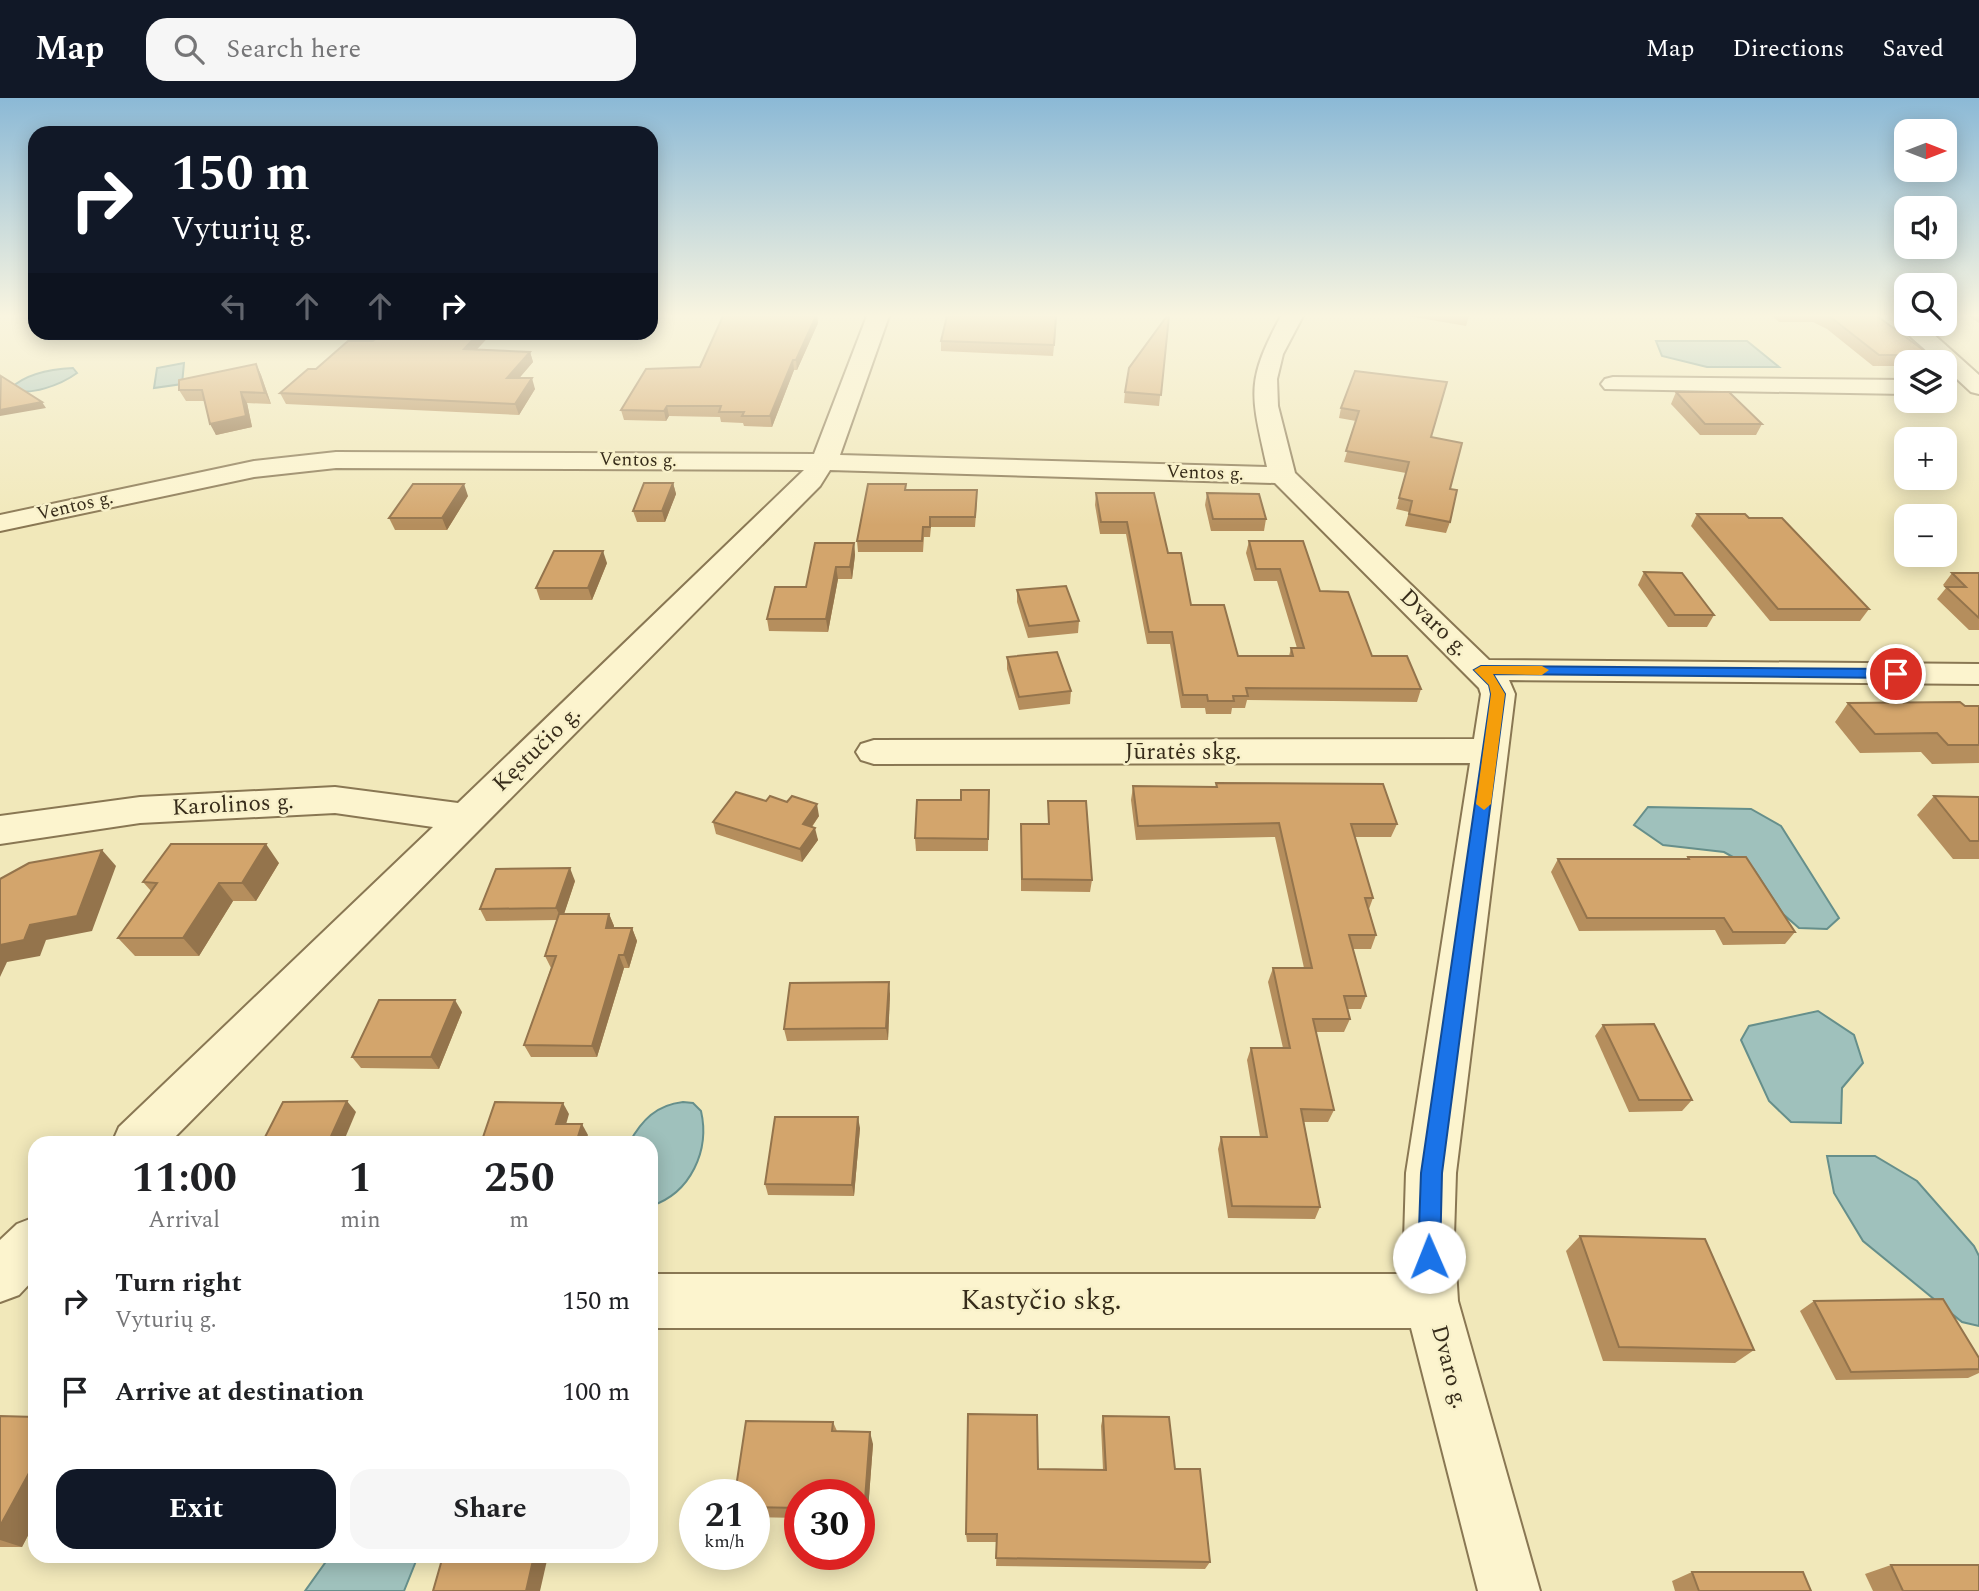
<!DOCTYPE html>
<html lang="en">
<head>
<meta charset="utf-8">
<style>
	:root { --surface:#fff; --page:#f6f6f6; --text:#202124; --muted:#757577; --accent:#111827 }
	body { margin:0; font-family:Spectral,serif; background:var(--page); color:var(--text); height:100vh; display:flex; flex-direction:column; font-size:26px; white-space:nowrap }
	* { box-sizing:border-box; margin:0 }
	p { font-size:23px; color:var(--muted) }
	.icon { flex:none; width:38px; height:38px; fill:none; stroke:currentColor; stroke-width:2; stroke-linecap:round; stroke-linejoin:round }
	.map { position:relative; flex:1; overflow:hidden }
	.details { position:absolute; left:28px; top:1038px; width:630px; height:427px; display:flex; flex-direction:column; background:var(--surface); border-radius:21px; box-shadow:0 4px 18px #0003 }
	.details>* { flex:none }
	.guide { position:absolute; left:28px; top:28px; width:630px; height:214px; border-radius:21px; box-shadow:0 4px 18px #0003; background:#111827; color:#fff; overflow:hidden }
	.needle { width:46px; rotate:90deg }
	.fabs { position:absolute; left:1894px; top:21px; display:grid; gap:14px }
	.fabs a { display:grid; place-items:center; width:63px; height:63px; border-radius:14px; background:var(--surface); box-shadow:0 4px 18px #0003; font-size:35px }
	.speed { position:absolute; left:679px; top:1381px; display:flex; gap:14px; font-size:35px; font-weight:700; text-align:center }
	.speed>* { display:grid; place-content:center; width:91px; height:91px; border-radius:50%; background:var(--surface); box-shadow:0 4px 18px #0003; line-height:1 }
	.speed small { font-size:18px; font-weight:400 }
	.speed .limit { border:10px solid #d22; background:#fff; color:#111 }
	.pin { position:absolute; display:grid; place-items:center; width:60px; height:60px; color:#fff; margin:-30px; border:4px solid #fff; border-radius:50%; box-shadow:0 2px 7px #0007 }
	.me { position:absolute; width:77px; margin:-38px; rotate:359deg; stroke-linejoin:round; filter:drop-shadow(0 0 5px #0008) }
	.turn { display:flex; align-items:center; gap:24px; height:147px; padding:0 28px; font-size:32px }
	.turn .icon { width:91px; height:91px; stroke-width:2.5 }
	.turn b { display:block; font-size:49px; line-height:60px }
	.lanes { display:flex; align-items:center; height:66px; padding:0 28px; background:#0003; justify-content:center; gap:35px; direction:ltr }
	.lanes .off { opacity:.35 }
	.eta { display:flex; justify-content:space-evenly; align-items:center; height:119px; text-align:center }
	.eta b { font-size:42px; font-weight:700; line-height:49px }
	.cta { display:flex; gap:14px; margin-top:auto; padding:14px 28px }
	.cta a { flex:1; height:80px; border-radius:21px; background:var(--accent); color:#fff; font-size:28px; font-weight:700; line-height:80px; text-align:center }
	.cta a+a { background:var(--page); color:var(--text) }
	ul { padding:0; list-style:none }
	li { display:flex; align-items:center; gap:21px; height:91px; padding:0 28px }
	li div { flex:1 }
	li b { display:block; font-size:26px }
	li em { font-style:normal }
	header { display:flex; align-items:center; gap:42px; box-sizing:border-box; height:98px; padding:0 35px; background:var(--accent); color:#fff }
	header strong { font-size:33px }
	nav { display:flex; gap:38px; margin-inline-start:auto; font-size:24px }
	.search { width:490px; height:63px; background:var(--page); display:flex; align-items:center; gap:18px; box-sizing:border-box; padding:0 24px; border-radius:21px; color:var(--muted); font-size:26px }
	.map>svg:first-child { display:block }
	.water { fill:#9fc1bc; stroke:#668f8b; stroke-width:2 }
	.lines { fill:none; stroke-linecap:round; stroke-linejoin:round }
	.minor-casing { stroke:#897753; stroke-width:4 }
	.minor { fill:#fcf4ce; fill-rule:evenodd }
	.wall { fill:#b58e5d }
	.shaded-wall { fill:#94744c }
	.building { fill:#d3a56c; stroke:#94744c; stroke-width:2 }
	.route { fill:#1a73e8; stroke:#114b97; stroke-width:2 }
	.slow { fill:#f59e0b }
	.labels { text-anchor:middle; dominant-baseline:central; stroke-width:5; stroke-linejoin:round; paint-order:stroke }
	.far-street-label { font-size:19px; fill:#372c1a; stroke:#f8f1ca }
	.street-label { font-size:23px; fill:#372c1a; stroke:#f8f1ca }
	.near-street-label { font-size:28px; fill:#372c1a; stroke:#f8f1ca }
</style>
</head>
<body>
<header>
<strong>Map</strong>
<div class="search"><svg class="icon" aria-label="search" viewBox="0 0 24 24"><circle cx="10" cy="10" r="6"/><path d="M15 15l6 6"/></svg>Search here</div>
<nav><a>Map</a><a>Directions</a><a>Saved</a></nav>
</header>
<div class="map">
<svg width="1979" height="1493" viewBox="0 0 1979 1493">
	<rect width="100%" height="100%" fill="#f1e8ba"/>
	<g class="water">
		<polygon points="1656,243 1747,243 1779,269 1707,269 1662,258"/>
		<polygon points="184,265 182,286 154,290 157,270"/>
		<path d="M73,270l4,5c-15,11 -49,25 -66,15 16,-15 41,-19 62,-20z"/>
		<polygon points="1648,709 1751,711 1781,728 1839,820 1827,831 1799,830 1783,816 1753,770 1724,754 1663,747 1634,727"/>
		<polygon points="1818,913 1854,937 1863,965 1842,990 1841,1025 1791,1024 1769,1003 1741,942 1749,928"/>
		<path d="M683,1004l10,1 8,8c9,39 -10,82 -50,95v-63h-22c13,-23 27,-38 54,-41z"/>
		<polygon points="1827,1058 1875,1058 1917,1083 1974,1148 1979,1158 1979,1228 1962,1224 1863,1143 1834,1095"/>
		<polygon points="330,1458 418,1458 404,1493 305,1493"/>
	</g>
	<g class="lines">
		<g class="minor-casing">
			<g id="minor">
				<path d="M867,218h22l-49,139 427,12c-16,-73 -22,-84 14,-151h22l-20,38 -6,25 1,27 17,67 194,187 490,4v20l-470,-4 6,14 -59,479 -2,63 4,65 82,290h-62l-67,-263h-760v-54h752l3,-101 64,-410 -596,1 -13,-4 -5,-8 5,-8 13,-4 600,-1 7,-45 -2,-6 -204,-205 -445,-13 -10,16 -651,657h-57l7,-16 314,-300 -98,-14 -195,10 -140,21v-28l140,-19 195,-10 123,16 346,-333 -468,-2 -82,9 -254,54v-16l254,-54 82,-9 478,2z"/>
				<polygon points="1902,221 1906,221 1906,226 1922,226 1979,277 1979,296 1971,294 1944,269 1944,264 1939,264 1902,231 1899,226"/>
				<polygon points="1613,279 1906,282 1906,296 1605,291 1601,286 1605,281"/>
				<polygon points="35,1119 35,1180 19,1197 0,1204 0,1142 17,1126"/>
			</g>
		</g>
		<use href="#minor" class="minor"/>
	</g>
	<g class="wall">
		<polygon points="723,218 817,218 818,225 797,272 794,272 772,329 744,328 743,325 721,324 720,319 669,318 666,323 624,322 621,312 700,269"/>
		<polygon points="1057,218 1053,258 941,253 941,243"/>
		<polygon points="1169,218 1159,308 1124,305 1125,294"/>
		<polygon points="1408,218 1469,218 1466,228"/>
		<polygon points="1772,218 1877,218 1930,257 1926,264 1906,264 1906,268 1873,268 1827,231 1813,224 1779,224"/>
		<polygon points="1968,218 1979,218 1979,225"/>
		<polygon points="82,234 121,234 95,242"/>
		<polygon points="383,234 493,234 477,251 530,254 533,264 519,280 535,291 519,317 286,306 280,295 316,271 373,243"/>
		<polygon points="256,266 261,277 271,306 247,305 252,329 216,337 204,303 186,303 179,292"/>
		<polygon points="1355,273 1431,339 1450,391 1450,424 1446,435 1405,428 1409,414 1396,411 1406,375 1344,364 1356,323 1339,320 1341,310"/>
		<polygon points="1676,294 1762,326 1756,337 1700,337 1671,306"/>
		<polygon points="673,385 676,396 665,424 637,424 633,413"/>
		<polygon points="906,392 977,402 975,429 931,429 930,439 924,439 923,454 858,454 857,443"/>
		<polygon points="1096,395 1168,455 1191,507 1238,558 1289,558 1291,550 1297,550 1277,483 1254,483 1246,455 1249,443 1320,493 1372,558 1421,591 1417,604 1247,602 1245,610 1232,610 1231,616 1206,616 1205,610 1181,610 1170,546 1147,546 1126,436 1100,436 1095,407"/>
		<polygon points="1207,395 1266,421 1264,433 1211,433 1205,407"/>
		<polygon points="468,398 447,432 395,432 389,420"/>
		<polygon points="1697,416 1749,420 1869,511 1860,523 1770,523 1691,428"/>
		<polygon points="854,445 855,457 852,481 838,481 828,534 769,533 767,521 806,489"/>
		<polygon points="607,465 592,502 540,502 536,490"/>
		<polygon points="1644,474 1714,517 1707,529 1668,529 1638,487"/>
		<polygon points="1952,475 1979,475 1979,532 1969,532 1937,501 1946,490 1943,487"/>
		<polygon points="1017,492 1079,523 1078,535 1028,540 1017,504"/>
		<polygon points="1007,559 1071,593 1070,606 1019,612 1007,571"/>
		<polygon points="1848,605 1979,608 1979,665 1932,666 1921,654 1860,655 1835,624"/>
		<polygon points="1216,685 1397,726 1391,739 1355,739 1373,800 1369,811 1376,837 1371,851 1353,851 1366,898 1361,911 1347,911 1350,921 1344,934 1316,934 1334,1012 1328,1024 1304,1024 1320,1109 1315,1121 1228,1120 1218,1051 1221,1039 1260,1039 1247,962 1251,950 1283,950 1268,884 1273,870 1304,870 1275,739 1136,742 1131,702 1133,688 1216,689"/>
		<polygon points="989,692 988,753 916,753 915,740 961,702"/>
		<polygon points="1934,698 1979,699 1979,761 1953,761 1917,717"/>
		<polygon points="1048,703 1092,782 1090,794 1021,793 1021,726 1048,726"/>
		<polygon points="819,718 812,729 818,742 802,764 716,736 713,724"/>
		<polygon points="1688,759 1795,834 1785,846 1723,847 1715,832 1579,833 1551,774 1558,761 1686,761"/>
		<polygon points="279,765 256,803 233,803 199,858 135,858 118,840 151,793 143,784"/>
		<polygon points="575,783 564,816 609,816 614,828 614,830 632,830 637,843 629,870 624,870 597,959 531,959 524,947 551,870 545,858 557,822 486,823 480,811"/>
		<polygon points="890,896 888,942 787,943 784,931"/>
		<polygon points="462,914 439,971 361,970 352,959"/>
		<polygon points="1603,927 1692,1002 1682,1013 1629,1014 1595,938"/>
		<polygon points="860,1030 854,1098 768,1097 765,1086"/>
		<polygon points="1580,1138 1754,1252 1735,1265 1603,1263 1566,1153"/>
		<polygon points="1814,1203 1979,1260 1979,1275 1968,1280 1836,1282 1800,1213"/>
		<polygon points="0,1318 35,1319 35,1424 22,1449 0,1449"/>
		<polygon points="1103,1318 1175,1371 1210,1464 1205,1471 996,1468 997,1444 967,1444 966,1436 1038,1371 1103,1372 1101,1328"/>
		<polygon points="833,1324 837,1333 873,1346 866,1439 859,1439 859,1396 800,1396 800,1420 754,1419 754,1396"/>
		<polygon points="136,1458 257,1458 255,1464 149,1463"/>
		<polygon points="1891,1467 1979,1493 1873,1493 1865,1476"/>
		<polygon points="1692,1474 1811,1493 1675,1493 1672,1483"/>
	</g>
	<g class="shaded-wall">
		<polygon points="816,218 817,218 818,225 797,272 796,262"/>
		<polygon points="90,234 121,234 95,242"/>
		<polygon points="480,234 493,234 467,262 464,251"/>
		<polygon points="530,254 533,264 510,291 507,280"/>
		<polygon points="793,262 794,272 772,329 770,318"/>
		<polygon points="256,266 261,277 271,306 265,295"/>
		<polygon points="532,280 535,291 519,317 515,306"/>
		<polygon points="241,294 247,305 252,329 216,337 210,326"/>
		<polygon points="42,304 46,310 0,318 0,312"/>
		<polygon points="667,308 669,318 666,323 664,313"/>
		<polygon points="673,385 676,396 665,424 662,413"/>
		<polygon points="464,386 468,398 447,432 442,420"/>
		<polygon points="854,445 855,457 852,481 850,469"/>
		<polygon points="603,453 607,465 592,502 588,490"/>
		<polygon points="836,469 838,481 828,534 826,521"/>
		<polygon points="817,706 819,718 805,738 803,726"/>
		<polygon points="815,730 818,742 802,764 800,751"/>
		<polygon points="266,746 279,765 256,803 242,785"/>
		<polygon points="102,752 116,768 92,833 46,842 40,858 7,864 0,879 0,847"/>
		<polygon points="570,770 575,783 562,822 556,810"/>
		<polygon points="219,785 233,803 199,858 183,840"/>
		<polygon points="609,816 614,828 611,843 606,830"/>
		<polygon points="632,830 637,843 629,870 624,857"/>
		<polygon points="619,857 624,870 597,959 592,948"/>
		<polygon points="889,884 890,896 888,942 886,930"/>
		<polygon points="455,902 462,914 439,971 431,959"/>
		<polygon points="347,1003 356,1014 343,1045 328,1045"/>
		<polygon points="563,1005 569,1016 563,1037 556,1026"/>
		<polygon points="858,1019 860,1030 854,1098 852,1087"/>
		<polygon points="582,1026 588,1037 585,1045 576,1045"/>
		<polygon points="870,1334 873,1346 866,1439 863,1429"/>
		<polygon points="35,1364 35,1424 22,1449 0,1442 0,1428"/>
		<polygon points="241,1458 257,1458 255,1464"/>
		<polygon points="534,1458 548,1458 540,1493 526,1493"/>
	</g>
	<g class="building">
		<polygon points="723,218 816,218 796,262 793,262 770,318 742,318 744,314 719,314 721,308 667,308 664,313 621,312 646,271 700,269"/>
		<polygon points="947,218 1056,218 1054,247 941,243"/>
		<polygon points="1167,218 1169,218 1161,297 1125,294 1129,270"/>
		<polygon points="1827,218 1877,218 1930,257 1879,257 1833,221"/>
		<polygon points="383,234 480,234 464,251 530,254 507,280 532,280 515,306 280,295 308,271 316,271 348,243 373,243"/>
		<polygon points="256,266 265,295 241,294 246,318 210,326 202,292 179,292 179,282"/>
		<polygon points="1355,273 1447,284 1431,339 1462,345 1450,391 1457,392 1450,424 1409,416 1412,403 1399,400 1409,364 1346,353 1359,313 1341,310"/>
		<polygon points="1,278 42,304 0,312"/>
		<polygon points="1676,294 1729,294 1762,326 1705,326"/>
		<polygon points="644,385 673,385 662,413 633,413"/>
		<polygon points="413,386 464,386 442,420 389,420"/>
		<polygon points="868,386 906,386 905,392 977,392 975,419 930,419 930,429 923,429 922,443 857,443"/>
		<polygon points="1096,395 1154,395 1168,455 1181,455 1191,507 1224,507 1238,558 1293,558 1291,550 1304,550 1280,471 1256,471 1249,443 1303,443 1320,493 1348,494 1372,558 1407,558 1421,591 1246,590 1248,598 1233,598 1234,603 1208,603 1207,597 1183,597 1172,534 1149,534 1127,424 1101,424"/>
		<polygon points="1207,395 1259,396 1266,421 1213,421"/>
		<polygon points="1697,416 1745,416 1749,420 1782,420 1869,511 1778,511"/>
		<polygon points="815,445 854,445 850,469 836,469 826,521 767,521 775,489 806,489"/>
		<polygon points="554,453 603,453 588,490 536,490"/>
		<polygon points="1644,474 1682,475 1714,517 1675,517"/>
		<polygon points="1952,475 1979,475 1979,520 1946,489 1966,489"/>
		<polygon points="1066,488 1079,523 1029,528 1017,492"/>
		<polygon points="1057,554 1071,593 1019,599 1007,559"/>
		<polygon points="1960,604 1965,608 1979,608 1979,647 1948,647 1937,635 1875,636 1848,605"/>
		<polygon points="1216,685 1383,686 1397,726 1351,726 1373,800 1365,800 1376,837 1349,837 1366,898 1344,898 1350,921 1313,921 1334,1012 1301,1011 1320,1109 1232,1108 1221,1039 1267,1039 1251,950 1290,950 1273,870 1312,870 1279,725 1138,728 1133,688 1217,689"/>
		<polygon points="961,692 989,692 988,741 915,740 917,702 961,702"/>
		<polygon points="736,694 766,703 770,698 787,704 792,698 817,706 803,726 815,730 800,751 713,724"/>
		<polygon points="1934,698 1979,699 1979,743 1970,743"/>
		<polygon points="1048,703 1086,703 1092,782 1022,781 1021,726 1049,726"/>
		<polygon points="171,746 266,746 242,785 219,785 183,840 118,840 157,785 143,784"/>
		<polygon points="102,752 77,818 30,827 24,842 0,847 0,781 29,765"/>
		<polygon points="1688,759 1746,759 1795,834 1733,834 1724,820 1587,820 1558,761 1689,761"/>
		<polygon points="570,770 556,810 480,811 496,771"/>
		<polygon points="559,816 609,816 606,830 632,830 624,857 619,857 592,948 524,947 556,858 545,858"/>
		<polygon points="889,884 886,930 784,931 790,885"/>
		<polygon points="379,902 455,902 431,959 352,959"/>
		<polygon points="1654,926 1692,1002 1639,1002 1603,927"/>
		<polygon points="347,1003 328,1045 262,1045 283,1004"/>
		<polygon points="495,1004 563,1005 556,1026 582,1026 576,1045 481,1045"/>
		<polygon points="775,1019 858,1019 852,1087 765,1086"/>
		<polygon points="1580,1138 1705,1141 1754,1252 1619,1249"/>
		<polygon points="1943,1201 1979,1260 1979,1271 1851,1274 1814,1203"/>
		<polygon points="968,1316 1037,1317 1038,1371 1106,1372 1103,1318 1169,1319 1175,1371 1200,1371 1210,1464 996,1460 997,1436 966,1436"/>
		<polygon points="0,1318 35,1319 35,1364 0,1428"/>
		<polygon points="746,1323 833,1324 832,1333 870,1334 863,1429 859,1429 859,1396 800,1396 800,1410 754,1409 754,1396 735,1396"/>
		<polygon points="443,1458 534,1458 526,1493 433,1493"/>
		<polygon points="1891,1467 1979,1467 1979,1493 1903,1493"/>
		<polygon points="1692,1474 1803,1474 1811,1493 1699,1493"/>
	</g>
	<linearGradient id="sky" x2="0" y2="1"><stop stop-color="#8bb9d6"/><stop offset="0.51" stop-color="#f9f5e0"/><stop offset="1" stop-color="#f9f5e0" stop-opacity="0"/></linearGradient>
	<rect width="1979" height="427" fill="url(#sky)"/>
	<polygon class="route" points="1481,568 1896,571 1903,576 1896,580 1493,576 1505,596 1442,1075 1440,1159 1436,1167 1429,1170 1421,1167 1418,1159 1421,1075 1491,596 1489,587 1474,572"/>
	<polygon class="slow" points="1481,568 1542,568 1549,572 1542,577 1493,576 1505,596 1491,706 1484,712 1476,706 1491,596 1489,587 1474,572"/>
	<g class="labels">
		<g class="far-street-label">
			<text transform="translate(638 362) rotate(1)">Ventos g.</text>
			<text transform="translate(1205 375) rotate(2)">Ventos g.</text>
			<text transform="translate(75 408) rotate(-13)">Ventos g.</text>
		</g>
		<g class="street-label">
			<text transform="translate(1434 525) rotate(44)">Dvaro g.</text>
			<text transform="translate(537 651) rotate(-44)">Kęstučio g.</text>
			<text x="1183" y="654">Jūratės skg.</text>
			<text transform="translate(233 707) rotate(-3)">Karolinos g.</text>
			<text transform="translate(1449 1269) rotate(75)">Dvaro g.</text>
		</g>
		<g class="near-street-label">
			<text x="1041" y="1202">Kastyčio skg.</text>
		</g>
	</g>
</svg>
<div class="fabs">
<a><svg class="needle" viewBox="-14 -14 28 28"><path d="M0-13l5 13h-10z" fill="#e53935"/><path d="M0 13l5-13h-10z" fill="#757577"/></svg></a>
<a><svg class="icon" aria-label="sound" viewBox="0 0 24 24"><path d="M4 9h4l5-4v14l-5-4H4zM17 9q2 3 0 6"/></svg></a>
<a><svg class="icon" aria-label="search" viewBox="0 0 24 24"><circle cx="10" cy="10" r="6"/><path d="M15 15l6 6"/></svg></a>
<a><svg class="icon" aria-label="layers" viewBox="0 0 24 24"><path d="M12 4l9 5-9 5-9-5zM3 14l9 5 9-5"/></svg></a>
<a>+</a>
<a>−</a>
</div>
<div class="speed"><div>21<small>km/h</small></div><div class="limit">30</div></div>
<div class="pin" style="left:1896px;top:576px;background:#d93025"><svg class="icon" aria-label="arrive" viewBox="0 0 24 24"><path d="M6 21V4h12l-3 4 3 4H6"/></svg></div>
<svg class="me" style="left:1429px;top:1159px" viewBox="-20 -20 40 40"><circle r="19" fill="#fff"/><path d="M0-13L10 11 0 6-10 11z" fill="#1a73e8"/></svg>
<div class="guide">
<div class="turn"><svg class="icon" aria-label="right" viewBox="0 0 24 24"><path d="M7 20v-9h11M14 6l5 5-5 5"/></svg><div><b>150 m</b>Vyturių g.</div></div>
<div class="lanes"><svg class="icon off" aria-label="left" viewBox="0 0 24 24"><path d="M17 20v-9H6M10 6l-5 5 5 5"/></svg><svg class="icon off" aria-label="ahead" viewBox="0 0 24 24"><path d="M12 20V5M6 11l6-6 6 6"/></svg><svg class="icon off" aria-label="ahead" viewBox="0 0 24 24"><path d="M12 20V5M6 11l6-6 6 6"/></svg><svg class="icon" aria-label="right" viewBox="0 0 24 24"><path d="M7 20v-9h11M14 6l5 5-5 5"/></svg></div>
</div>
<section class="details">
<div class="eta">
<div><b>11:00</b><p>Arrival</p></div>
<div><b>1</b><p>min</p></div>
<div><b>250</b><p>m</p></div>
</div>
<ul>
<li><svg class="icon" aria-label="right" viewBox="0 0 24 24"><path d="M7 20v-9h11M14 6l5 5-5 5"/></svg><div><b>Turn right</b><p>Vyturių g.</p></div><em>150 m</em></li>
<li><svg class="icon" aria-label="arrive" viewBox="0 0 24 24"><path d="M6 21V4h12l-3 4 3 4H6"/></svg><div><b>Arrive at destination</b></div><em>100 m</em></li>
</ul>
<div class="cta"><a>Exit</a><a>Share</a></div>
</section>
</div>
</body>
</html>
